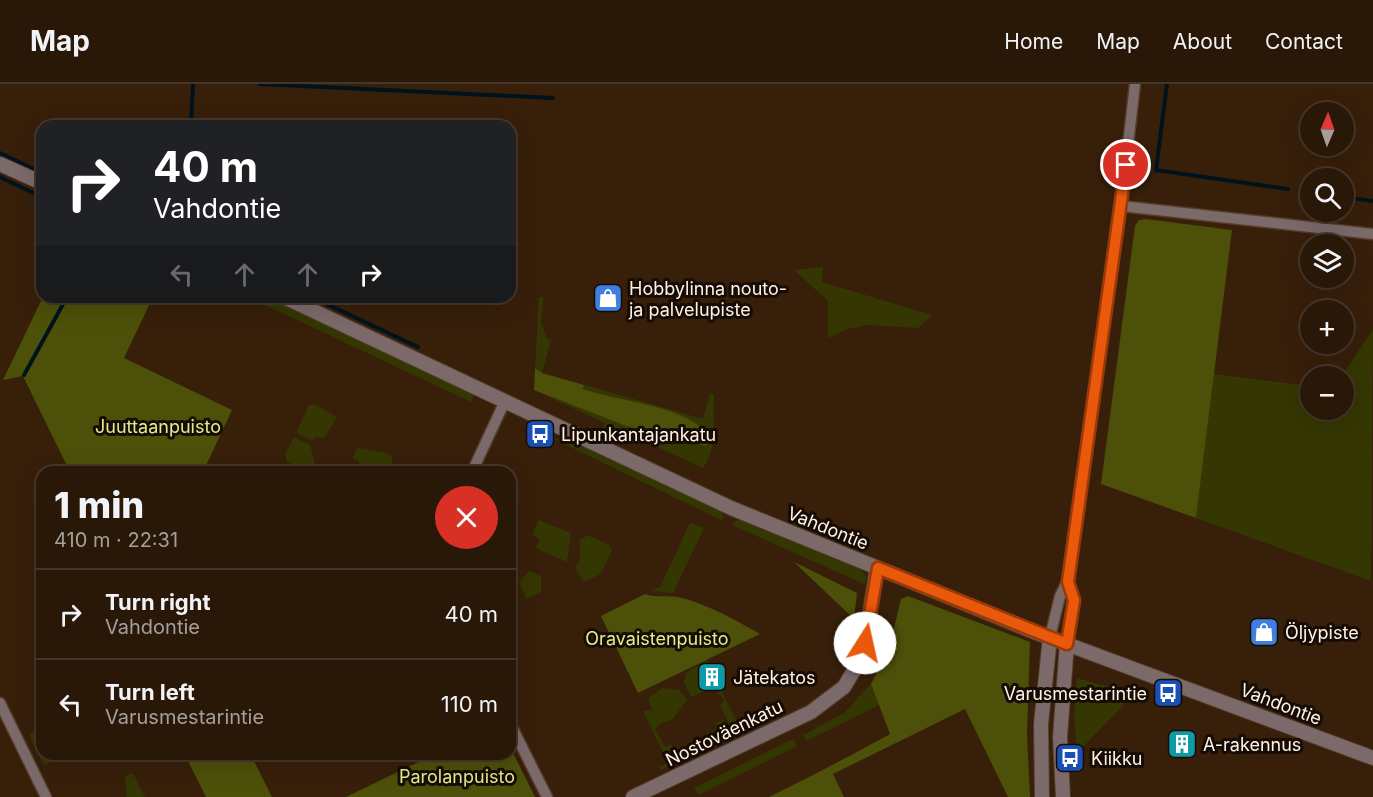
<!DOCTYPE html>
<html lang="en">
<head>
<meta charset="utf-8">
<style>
	:root { --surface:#291708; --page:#352416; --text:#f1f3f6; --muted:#a59f9c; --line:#453629 }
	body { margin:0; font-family:Inter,sans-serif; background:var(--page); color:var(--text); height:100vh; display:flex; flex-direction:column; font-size:22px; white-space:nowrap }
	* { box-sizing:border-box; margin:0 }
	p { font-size:20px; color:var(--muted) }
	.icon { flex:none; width:33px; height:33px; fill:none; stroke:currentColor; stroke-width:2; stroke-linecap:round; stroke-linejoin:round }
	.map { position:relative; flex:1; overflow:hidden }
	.sheet { position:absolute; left:36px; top:382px; width:480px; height:294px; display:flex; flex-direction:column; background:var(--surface); border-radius:18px; box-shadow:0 6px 24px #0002,0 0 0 2px var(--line) }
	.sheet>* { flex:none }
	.top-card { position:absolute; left:36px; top:36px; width:480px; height:183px; border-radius:18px; box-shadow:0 6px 24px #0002,0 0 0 2px var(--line); background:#202124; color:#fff; overflow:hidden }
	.needle { width:39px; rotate:2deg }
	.tools { position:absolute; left:1300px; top:18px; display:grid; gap:12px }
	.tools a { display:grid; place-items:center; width:54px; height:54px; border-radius:50%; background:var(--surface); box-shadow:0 6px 24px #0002,0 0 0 2px var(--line); font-size:30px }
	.pin { position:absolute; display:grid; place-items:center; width:51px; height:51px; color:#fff; margin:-26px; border:3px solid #fff; border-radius:50%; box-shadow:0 2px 6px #0007 }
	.me { position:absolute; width:66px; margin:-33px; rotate:10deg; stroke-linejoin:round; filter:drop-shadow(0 0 4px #0008) }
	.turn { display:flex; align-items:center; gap:21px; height:126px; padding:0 18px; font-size:27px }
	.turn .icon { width:78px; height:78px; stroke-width:2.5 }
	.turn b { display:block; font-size:42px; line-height:51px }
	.lanes { display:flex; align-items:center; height:57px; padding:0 18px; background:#0003; justify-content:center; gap:30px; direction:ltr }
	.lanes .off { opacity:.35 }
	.round { display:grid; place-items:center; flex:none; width:63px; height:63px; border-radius:32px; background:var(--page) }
	.overview { display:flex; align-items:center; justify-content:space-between; height:102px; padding:0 18px }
	h1 { font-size:36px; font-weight:800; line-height:45px }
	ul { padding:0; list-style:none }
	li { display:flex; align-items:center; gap:18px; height:90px; padding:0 18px; border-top:2px solid var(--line) }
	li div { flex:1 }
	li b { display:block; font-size:22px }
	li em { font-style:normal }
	header { display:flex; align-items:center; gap:36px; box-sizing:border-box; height:84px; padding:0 30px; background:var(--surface); border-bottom:2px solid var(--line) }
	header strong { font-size:28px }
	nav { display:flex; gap:33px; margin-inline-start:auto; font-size:21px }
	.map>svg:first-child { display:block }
	.green { fill:#343702 }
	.forest { fill:#4c5008 }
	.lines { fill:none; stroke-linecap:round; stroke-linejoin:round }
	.stream { stroke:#00131c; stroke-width:4 }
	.minor-casing { stroke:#533d29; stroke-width:13 }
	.tertiary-casing { stroke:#533d29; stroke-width:16 }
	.minor { stroke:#7c6a6b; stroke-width:10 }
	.tertiary { stroke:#7c6a6b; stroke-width:14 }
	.route-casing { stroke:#983908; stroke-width:15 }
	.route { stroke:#ea580c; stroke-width:10 }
	.labels { text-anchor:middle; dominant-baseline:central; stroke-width:6; stroke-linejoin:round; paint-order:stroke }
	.poi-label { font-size:18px; fill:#fff2e8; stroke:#160c04; text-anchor:start }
	.park-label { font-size:18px; fill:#e3ec8e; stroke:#160c04 }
	.street-label { font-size:18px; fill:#fff2e8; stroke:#160c04 }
</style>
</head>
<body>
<header>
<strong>Map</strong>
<nav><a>Home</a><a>Map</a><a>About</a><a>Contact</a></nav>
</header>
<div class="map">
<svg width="1373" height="713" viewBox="0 0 1373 713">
	<rect width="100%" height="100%" fill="#371f0a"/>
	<g class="green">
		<polygon points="823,183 822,198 932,231 918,244 866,241 844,246 828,254 828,217 794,186"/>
		<polygon points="248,213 267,213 474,311 471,318"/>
		<polygon points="539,213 543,213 541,238 547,255 551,256 542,289 535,284"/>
		<polygon points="1373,245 1371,497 1196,434 1214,290 1311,302 1311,326 1344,326 1344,292 1342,292"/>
		<path d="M585,301l118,34 7,-25h4c-1,24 4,55 -11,74l-81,-37 -3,7 -8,-4 1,-4 -4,-2 -2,4 -4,-2 3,-7 -71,-33 92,36 81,19 -3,-15 -18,-12 -89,-23 -14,-6z"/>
		<polygon points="309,321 316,321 337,333 324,354 317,353 312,356 296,349"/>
		<polygon points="294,353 310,361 315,380 310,386 287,378 285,370"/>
		<polygon points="550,353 577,360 721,428 724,434 721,436"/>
		<polygon points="357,364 384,368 392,372 393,388 357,388 362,386 358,376 353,374"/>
		<polygon points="539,436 571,449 567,478 535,464 540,456 532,450"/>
		<polygon points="741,436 860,485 866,492 866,498 864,500 732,441 735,437"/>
		<polygon points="690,439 704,444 673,509 650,507 660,503"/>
		<polygon points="588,451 609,461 612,466 601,490 583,498 575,483 580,476 580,456"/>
		<polygon points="529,487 541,492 541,508 526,515 519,498"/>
		<polygon points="707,576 711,585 706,588 712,603 691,613 684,598 686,589"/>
		<polygon points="1077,594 1134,610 1077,669 1074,630"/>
		<polygon points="871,600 881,620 806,657 803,651 844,629"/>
		<polygon points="663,604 679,606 687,616 672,636 661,639 655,645 665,663 671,660 674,666 682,662 692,671 661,686 659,683 668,679 643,627 652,626 648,614"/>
		<polygon points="721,606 740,644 733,648 720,621 724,617 721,611 717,610"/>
		<polygon points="723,636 730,653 698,669 697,661 708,656 706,650 718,644 716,639"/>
		<polygon points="38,644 42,652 42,670 64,671 44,681 29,651"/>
		<polygon points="793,655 797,662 698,711 694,704"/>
		<polygon points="133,689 145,713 127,713 125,692"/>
	</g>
	<g class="forest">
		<polygon points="1146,135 1232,146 1196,434 1101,400 1135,142 1139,136"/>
		<polygon points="43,213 153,213 124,274 232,326 203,388 70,388 23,292 3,296"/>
		<path d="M535,284l7,5 42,12 -1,4c34,12 96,16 121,41l3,16 -81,-20 -92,-36z"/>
		<polygon points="794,478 857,509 854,535"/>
		<path d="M645,510c12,4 22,1 33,3 27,6 58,23 82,37l-122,59 -37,-77z"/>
		<path d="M908,512l122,46 -3,91 3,64h-22l-43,-88 -132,65 11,23h-75c41,-20 81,-41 121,-63l-19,-50 18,-35 12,-50z"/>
		<polygon points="510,663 535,713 346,713 433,671 510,670"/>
		<polygon points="185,671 251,671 272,713 206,713"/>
	</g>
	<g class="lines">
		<g class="stream">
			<polyline points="260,0 553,14"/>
			<polyline points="1167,0 1156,86 1288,105"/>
			<polyline points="191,42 193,0"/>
			<polyline points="0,69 42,89"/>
			<polyline points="0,93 42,113"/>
			<polyline points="1309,108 1311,108"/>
			<polyline points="1344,113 1373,117"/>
			<polyline points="312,213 418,263"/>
			<polyline points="24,291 67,213"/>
		</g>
		<g class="minor-casing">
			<g id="minor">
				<polyline points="1121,122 1373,150"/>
				<polyline points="472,388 505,317"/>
				<polyline points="1050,553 1060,512 1067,498 1121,122 1135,0"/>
				<polyline points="1067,559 1074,516 1067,498"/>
				<polyline points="0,619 46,713"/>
				<polyline points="510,639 547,713"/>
			</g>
		</g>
		<g class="tertiary-casing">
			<g id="tertiary">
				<polyline points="0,80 42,99"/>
				<polyline points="284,213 731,424 1037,549 1373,674"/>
				<polyline points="633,713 811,628 844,603 859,578 865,559 877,484"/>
				<polyline points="1042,713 1041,640 1050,553"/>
				<polyline points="1063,713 1060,653 1067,559"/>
			</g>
		</g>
		<use href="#minor" class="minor"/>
		<use href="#tertiary" class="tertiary"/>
	</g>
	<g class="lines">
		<g class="route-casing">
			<polyline id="route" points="865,559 878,484 1067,560 1074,516 1068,498 1126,81"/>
		</g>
		<use href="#route" class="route"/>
	</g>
	<defs>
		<g id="shop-square" transform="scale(1.5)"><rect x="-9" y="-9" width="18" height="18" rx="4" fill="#3f7fe0" stroke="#160c04"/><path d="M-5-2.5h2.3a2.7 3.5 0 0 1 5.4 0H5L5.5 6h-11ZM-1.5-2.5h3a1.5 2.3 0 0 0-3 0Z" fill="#fff"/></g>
		<g id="bus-square" transform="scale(1.5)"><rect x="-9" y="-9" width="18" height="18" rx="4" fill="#1a4fb4" stroke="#160c04"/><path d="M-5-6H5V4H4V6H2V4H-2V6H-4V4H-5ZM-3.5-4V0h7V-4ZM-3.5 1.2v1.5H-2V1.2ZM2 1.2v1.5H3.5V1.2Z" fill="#fff"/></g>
		<g id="building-square" transform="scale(1.5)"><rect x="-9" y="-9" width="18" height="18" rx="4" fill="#0f9aa8" stroke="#160c04"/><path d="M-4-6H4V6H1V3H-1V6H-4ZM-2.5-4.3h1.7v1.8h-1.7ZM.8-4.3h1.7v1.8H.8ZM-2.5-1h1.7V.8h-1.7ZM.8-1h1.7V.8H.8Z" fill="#fff"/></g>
	</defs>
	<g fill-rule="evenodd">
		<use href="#shop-square" x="608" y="214"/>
		<use href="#bus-square" x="540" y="350"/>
		<use href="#shop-square" x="1264" y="548"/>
		<use href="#building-square" x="712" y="593"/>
		<use href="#bus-square" x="1168" y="609"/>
		<use href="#building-square" x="1182" y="660"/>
		<use href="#bus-square" x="1070" y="674"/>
	</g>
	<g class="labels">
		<g class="poi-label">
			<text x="629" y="204">Hobbylinna nouto-<tspan x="629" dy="21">ja palvelupiste</tspan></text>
			<text x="561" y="350">Lipunkantajankatu</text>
			<text x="1285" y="548">Öljypiste</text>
			<text x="733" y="593">Jätekatos</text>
			<text x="1147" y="609" text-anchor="end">Varusmestarintie</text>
			<text x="1203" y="660">A-rakennus</text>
			<text x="1091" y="674">Kiikku</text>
		</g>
		<g class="park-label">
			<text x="158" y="342">Juuttaanpuisto</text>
			<text x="657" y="554">Oravaistenpuisto</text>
			<text x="457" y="692">Parolanpuisto</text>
		</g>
		<g class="street-label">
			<text transform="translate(828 444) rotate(22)">Vahdontie</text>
			<text transform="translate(1281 620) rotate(21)">Vahdontie</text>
			<text transform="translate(724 649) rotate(-26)">Nostoväenkatu</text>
		</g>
	</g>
</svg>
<div class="tools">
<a><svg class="needle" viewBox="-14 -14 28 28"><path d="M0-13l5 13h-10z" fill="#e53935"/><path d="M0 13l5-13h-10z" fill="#a59f9c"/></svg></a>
<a><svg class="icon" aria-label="search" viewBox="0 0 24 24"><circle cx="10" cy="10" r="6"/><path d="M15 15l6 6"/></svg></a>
<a><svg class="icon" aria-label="layers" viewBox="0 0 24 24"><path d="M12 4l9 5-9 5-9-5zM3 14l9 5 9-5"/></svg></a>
<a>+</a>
<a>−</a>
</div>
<div class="pin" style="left:1126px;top:81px;background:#d93025"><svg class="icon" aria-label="arrive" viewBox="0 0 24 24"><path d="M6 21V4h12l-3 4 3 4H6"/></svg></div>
<svg class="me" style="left:865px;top:559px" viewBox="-20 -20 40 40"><circle r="19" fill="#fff"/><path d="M0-13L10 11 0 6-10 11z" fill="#ea580c"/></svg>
<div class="top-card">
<div class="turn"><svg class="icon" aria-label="right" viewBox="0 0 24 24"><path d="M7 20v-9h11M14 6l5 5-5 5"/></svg><div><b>40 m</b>Vahdontie</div></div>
<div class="lanes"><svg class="icon off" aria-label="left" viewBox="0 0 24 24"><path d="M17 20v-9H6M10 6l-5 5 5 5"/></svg><svg class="icon off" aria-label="ahead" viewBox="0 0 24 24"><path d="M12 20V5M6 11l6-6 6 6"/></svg><svg class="icon off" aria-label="ahead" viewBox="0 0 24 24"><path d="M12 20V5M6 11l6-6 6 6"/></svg><svg class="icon" aria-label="right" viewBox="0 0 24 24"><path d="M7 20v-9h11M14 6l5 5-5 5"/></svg></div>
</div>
<section class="sheet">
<div class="overview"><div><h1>1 min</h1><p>410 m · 22:31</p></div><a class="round" style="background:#d93025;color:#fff"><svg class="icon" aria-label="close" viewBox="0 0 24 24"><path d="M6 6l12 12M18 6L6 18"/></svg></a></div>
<ul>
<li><svg class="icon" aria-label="right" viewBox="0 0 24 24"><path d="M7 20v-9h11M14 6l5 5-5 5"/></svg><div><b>Turn right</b><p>Vahdontie</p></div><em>40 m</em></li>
<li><svg class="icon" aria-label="left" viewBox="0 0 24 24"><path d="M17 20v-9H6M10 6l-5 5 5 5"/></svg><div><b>Turn left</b><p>Varusmestarintie</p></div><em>110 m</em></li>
</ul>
</section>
</div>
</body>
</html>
